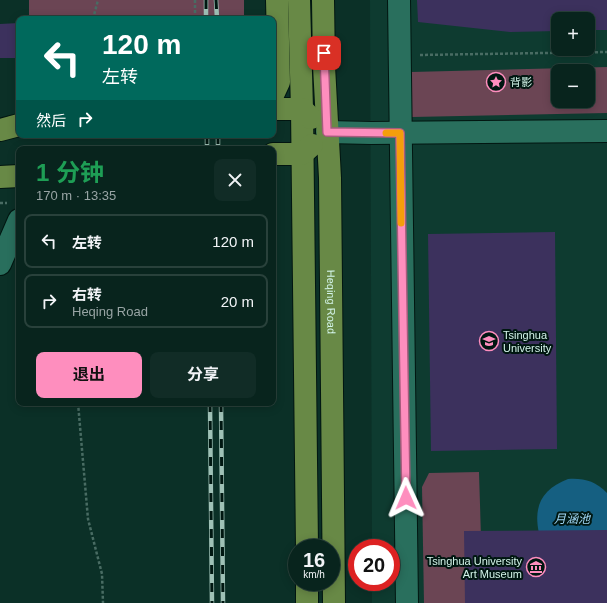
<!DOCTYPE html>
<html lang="zh">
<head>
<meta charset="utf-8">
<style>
	:root { --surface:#08241d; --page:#112c26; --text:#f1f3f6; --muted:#98a4a4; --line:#29413b; --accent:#fe8ebe }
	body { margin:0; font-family:Helvetica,"Noto Sans SC",sans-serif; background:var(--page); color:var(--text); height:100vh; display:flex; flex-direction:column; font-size:15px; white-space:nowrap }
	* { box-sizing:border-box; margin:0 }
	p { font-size:13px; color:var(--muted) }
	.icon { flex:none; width:22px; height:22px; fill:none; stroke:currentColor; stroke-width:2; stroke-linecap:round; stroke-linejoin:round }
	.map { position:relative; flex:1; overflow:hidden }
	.panel { position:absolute; left:16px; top:146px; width:260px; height:260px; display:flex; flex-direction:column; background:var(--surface); border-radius:8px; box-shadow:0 2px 10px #0003,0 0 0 1px var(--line) }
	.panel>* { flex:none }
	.banner { position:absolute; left:16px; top:16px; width:260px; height:122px; border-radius:8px; box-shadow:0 2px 10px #0003,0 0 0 1px var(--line); background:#00695c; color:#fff; overflow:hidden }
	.tools { position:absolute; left:551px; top:12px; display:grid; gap:8px }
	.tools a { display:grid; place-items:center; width:44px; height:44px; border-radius:8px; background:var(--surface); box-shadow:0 2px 10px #0003,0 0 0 1px var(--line); font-size:20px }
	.speed { position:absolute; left:288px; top:539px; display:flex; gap:8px; font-size:20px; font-weight:700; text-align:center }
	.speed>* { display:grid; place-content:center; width:52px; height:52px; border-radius:50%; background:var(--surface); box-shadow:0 2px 10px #0003,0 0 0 1px var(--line); line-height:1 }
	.speed small { font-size:10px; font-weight:400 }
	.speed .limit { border:6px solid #d22; background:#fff; color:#111 }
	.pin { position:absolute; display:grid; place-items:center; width:34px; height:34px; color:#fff; margin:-17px; border-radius:8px; box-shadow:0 2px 6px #0006 }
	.me { position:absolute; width:44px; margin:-22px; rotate:359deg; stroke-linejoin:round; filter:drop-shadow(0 0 3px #0008) }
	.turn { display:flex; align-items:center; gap:14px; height:84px; padding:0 20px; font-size:18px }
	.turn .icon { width:52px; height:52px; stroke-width:2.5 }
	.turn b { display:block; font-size:28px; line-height:34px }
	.then { display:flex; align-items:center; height:38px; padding:0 20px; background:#0003; gap:8px; font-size:15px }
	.round { display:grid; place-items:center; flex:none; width:42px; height:42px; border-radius:8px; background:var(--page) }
	.headline { display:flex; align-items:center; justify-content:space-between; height:68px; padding:0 20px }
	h1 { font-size:24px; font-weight:700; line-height:30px; color:#1e9e55 }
	.cta { display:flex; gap:8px; margin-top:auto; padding:8px 20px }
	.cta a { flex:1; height:46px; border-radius:8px; background:var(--accent); color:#111; font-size:16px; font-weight:700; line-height:46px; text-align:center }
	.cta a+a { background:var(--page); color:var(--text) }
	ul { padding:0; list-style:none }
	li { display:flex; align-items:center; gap:12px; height:54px; margin:0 8px 6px; padding:0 12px; border:2px solid var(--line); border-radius:8px }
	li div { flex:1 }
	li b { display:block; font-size:15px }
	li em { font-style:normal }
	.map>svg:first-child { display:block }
	.built { fill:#0e3b30; fill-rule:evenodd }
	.green { fill:#6b4554; fill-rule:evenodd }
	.water { fill:#155f81 }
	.building { fill:#3c315d }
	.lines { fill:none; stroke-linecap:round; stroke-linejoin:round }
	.minor-casing { stroke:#021611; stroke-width:24 }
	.major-casing { stroke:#021611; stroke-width:24 }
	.path { stroke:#496c63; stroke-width:2.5; stroke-dasharray:3 2; stroke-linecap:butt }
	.minor { stroke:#296f5d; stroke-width:22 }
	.major { stroke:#688946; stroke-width:22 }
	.rail-casing { stroke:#9fc1b6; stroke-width:4.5 }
	.rail { stroke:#001711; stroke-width:3; stroke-dasharray:9; stroke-linecap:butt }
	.route-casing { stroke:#a55c7c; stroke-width:10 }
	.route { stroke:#fe8ebe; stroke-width:7 }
	.slow { stroke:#f59e0b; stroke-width:7 }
	.labels { text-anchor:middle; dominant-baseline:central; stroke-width:4; stroke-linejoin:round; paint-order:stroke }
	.poi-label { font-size:11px; fill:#d3f4e9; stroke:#001711; text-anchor:start }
	.street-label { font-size:11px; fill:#d3f4e9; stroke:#001711 }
	.water-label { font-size:12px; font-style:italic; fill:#a1d8f7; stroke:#001711 }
</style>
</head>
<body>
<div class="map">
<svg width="607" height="603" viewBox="0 0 607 603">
	<rect width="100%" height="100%" fill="#0b3027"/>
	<path class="built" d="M370,0h237v603h-235v-21h19v-34h-19zM558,19h30v30h-30zM558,71h30v30h-30z"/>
	<g class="green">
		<rect x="29" y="0" width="215" height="19"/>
		<path d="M607,67v46l-195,4 -1,-45zM558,71h30v30h-30z"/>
		<polygon points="479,472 483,603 424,603 422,487 429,473"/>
	</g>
	<path class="water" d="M568,479c16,-1 27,2 39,14v52l-68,-12c-6,-27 3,-44 29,-54z"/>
	<g class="building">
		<polygon points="417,0 607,0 607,30 588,30 588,19 558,19 558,31 510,32 418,22"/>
		<polygon points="19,23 19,58 0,58 0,24"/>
		<polygon points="555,232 557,449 431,451 428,234"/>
		<polygon points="607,530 607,603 465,603 464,531"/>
	</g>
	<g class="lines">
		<g class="minor-casing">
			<g id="minor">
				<polyline points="399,0 407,603"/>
				<polyline points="327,132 371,133 607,131"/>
				<polyline points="0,264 19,220"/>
			</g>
		</g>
		<g class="major-casing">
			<g id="major">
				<polyline points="299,0 302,109 307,548"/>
				<path id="s1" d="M323,0l1,66 6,112 4,425"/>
				<polyline points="273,95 279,82 277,0"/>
				<polyline points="273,109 302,109 311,118"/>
				<polyline points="0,130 19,125"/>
				<polyline points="273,154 302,154 312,145"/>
				<polyline points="0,177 19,176"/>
				<polyline points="307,582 307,603"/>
			</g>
		</g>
		<g class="path">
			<polyline points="195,0 195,19"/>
			<polyline points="93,19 98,0"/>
			<polyline points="420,55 607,52"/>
			<polyline points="0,203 7,203"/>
			<polyline points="78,403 88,519 102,574 103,603"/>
		</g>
		<use href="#minor" class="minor"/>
		<use href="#major" class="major"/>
		<g class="rail-casing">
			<g id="rail">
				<polyline points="206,0 206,19"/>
				<polyline points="216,0 217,19"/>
				<polyline points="207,135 207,149"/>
				<polyline points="218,135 218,149"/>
				<polyline points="210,403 212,603"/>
				<polyline points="221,403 223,603"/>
			</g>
		</g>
		<use href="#rail" class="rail"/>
	</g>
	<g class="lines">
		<g class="route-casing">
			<polyline id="route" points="324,53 327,132 400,133 406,498"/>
		</g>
		<use href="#route" class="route"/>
		<polyline class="slow" points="386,133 400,133 401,223"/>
	</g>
	<defs>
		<g id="sight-ring" transform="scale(1)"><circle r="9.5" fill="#001711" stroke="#fe8ebe" stroke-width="1.5"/><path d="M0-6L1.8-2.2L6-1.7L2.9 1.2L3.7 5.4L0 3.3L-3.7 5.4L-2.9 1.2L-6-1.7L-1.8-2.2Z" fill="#fe8ebe"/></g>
		<g id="university-ring" transform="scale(1)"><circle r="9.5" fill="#001711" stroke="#fe8ebe" stroke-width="1.5"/><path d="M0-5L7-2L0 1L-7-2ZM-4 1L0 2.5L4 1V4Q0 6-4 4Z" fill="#fe8ebe"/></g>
		<g id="museum-ring" transform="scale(1)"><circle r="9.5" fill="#001711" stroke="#fe8ebe" stroke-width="1.5"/><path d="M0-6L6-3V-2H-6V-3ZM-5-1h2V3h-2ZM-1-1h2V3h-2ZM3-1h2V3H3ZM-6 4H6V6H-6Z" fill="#fe8ebe"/></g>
	</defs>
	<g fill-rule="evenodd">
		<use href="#sight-ring" x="496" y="82"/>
		<use href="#university-ring" x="489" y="341"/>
		<use href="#museum-ring" x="536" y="567"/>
	</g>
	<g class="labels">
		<g class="poi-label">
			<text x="510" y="82">背影</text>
			<text x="503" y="335">Tsinghua<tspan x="503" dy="13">University</tspan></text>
			<text x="522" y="561" text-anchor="end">Tsinghua University<tspan x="522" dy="13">Art Museum</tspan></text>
		</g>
		<g class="street-label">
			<text stroke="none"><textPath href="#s1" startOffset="302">Heqing Road</textPath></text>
		</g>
		<g class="water-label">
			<text x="572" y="519">月涵池</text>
		</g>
	</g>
</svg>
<div class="tools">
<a>+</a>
<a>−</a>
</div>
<div class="speed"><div>16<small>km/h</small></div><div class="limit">20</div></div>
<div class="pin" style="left:324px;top:53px;background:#d93025"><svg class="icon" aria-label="arrive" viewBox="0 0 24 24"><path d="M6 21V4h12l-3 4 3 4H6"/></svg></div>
<svg class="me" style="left:406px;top:498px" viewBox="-20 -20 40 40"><path d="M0-17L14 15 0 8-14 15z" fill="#fe8ebe" stroke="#fff" stroke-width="4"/></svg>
<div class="banner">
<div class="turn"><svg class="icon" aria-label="left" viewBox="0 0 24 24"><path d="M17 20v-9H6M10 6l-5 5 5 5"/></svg><div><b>120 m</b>左转</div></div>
<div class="then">然后<svg class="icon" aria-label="right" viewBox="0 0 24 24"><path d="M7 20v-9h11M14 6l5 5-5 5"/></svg></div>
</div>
<section class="panel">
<div class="headline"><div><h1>1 分钟</h1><p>170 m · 13:35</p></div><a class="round"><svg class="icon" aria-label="close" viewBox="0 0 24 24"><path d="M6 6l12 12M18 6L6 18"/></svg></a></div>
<ul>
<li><svg class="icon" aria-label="left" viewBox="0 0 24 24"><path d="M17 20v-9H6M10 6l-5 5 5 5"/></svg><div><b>左转</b></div><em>120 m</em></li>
<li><svg class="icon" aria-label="right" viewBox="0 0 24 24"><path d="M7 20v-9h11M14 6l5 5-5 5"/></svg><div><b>右转</b><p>Heqing Road</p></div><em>20 m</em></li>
</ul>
<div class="cta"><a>退出</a><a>分享</a></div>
</section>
</div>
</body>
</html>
